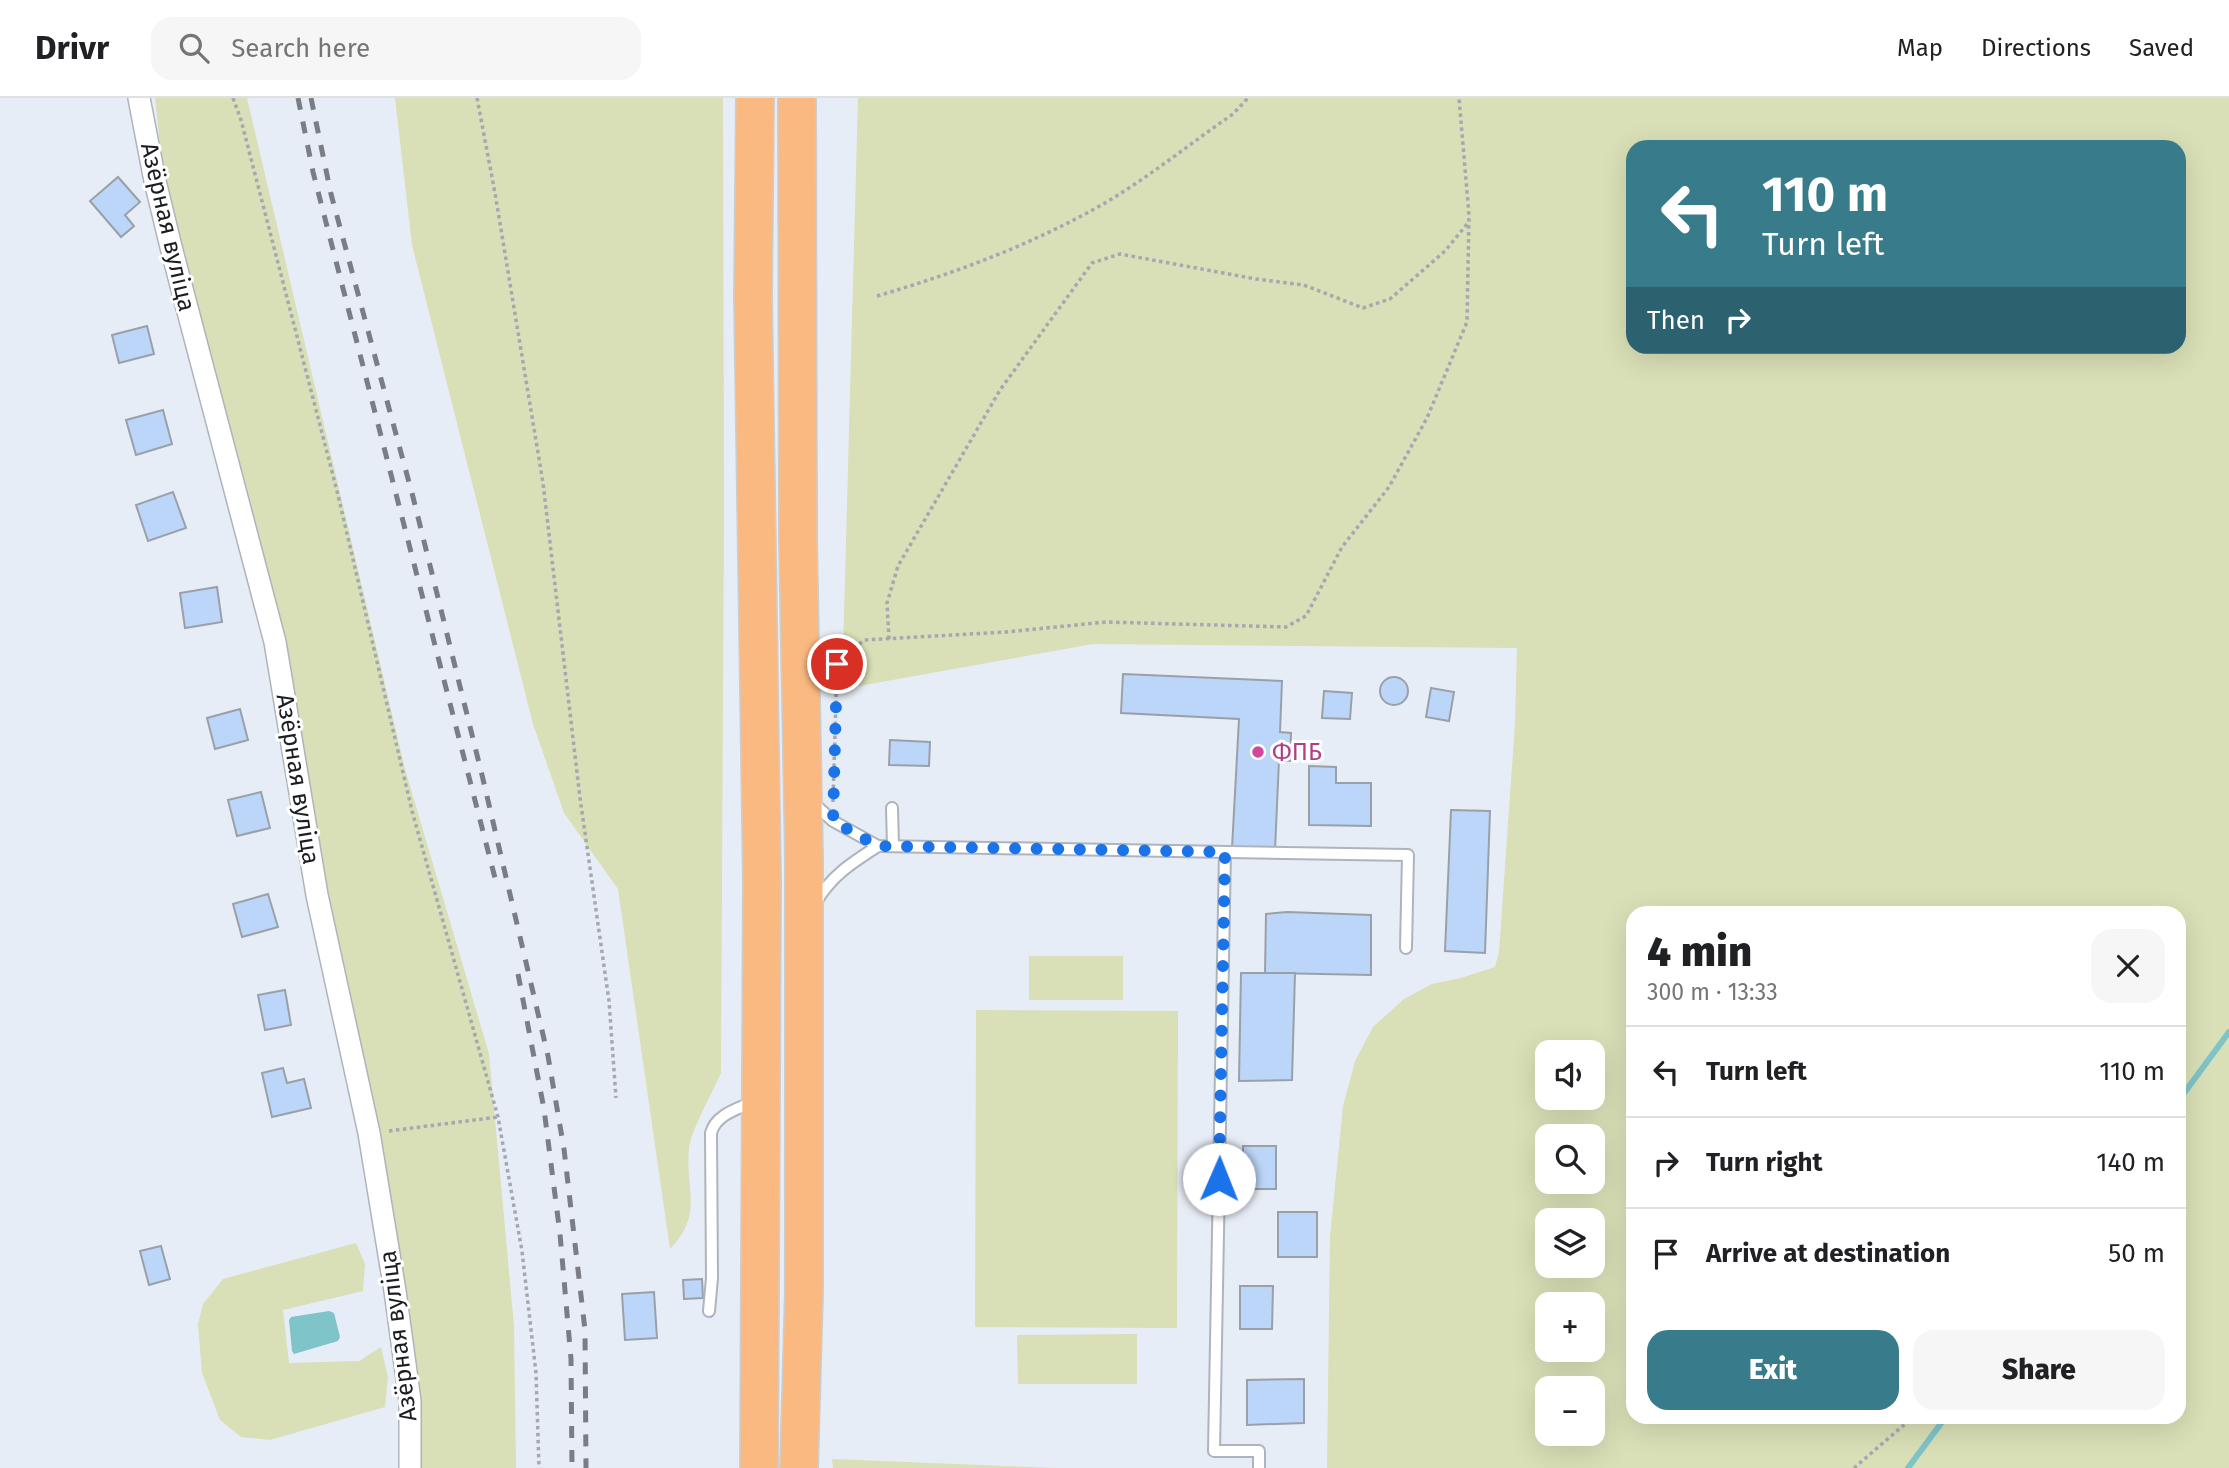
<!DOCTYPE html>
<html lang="en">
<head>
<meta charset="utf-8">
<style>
	:root { --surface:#fff; --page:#f6f6f6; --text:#202124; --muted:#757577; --line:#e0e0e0; --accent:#387b8b }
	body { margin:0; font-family:"Fira Sans",sans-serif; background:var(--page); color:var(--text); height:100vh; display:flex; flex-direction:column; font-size:26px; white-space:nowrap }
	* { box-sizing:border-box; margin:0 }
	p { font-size:23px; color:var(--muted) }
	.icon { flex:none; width:38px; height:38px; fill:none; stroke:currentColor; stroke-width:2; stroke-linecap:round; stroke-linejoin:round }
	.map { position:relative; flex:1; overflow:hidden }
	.details { position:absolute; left:1626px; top:808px; width:560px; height:518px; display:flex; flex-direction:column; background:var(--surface); border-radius:21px; box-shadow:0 7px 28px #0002 }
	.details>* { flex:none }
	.top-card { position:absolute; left:1626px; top:42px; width:560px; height:214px; border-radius:21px; box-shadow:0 7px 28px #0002; background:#387b8b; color:#fff; overflow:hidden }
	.tools { position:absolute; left:1535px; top:942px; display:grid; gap:14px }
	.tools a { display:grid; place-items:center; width:70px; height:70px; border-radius:14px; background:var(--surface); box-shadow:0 7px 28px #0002; font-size:35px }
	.pin { position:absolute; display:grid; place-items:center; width:60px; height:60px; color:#fff; margin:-30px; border:4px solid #fff; border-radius:50%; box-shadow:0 2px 7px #0007 }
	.me { position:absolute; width:77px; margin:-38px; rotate:1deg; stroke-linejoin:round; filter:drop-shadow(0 0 5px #0008) }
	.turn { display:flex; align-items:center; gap:24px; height:147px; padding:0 21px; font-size:32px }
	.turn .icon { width:91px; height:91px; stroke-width:2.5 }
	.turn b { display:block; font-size:49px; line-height:60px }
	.then { display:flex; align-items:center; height:66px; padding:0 21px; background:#0003; gap:14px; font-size:26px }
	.round { display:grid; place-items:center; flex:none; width:74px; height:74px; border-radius:21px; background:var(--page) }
	.summary { display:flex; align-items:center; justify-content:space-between; height:119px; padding:0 21px }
	h1 { font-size:42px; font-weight:800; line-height:52px }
	.button { display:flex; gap:14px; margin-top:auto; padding:14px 21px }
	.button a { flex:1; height:80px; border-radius:21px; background:var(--accent); color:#fff; font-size:28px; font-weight:800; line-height:80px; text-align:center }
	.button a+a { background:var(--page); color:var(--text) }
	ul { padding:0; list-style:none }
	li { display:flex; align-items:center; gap:21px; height:91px; padding:0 21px; border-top:2px solid var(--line) }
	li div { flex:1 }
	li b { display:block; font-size:26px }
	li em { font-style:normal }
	header { display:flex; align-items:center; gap:42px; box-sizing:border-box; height:98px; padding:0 35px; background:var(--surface); border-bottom:2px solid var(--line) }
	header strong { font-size:33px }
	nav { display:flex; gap:38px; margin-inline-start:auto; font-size:24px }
	.search { width:490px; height:63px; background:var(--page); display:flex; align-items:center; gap:18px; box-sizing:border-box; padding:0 24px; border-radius:21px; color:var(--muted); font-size:26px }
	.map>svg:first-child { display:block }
	.green { fill:#d9dfb6; fill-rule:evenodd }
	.water { fill:#7fc4c8 }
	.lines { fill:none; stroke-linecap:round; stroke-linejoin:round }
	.stream { stroke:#7fc4c8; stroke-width:6 }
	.building { fill:#bcd6f9; stroke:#9aa0a8; stroke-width:2 }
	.lane-casing { stroke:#aeb4bc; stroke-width:14 }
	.street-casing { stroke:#aeb4bc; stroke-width:24 }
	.highway-casing { stroke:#cdcdce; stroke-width:40 }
	.path { stroke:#a4a8b0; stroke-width:3.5; stroke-dasharray:3.5 3.5; stroke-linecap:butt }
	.lane { stroke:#fff; stroke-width:10 }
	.street { stroke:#fff; stroke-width:21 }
	.highway { stroke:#fbb982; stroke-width:37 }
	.rail { stroke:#7a7d84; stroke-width:5; stroke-dasharray:12 12; stroke-linecap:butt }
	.route { stroke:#1a73e8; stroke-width:12; stroke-dasharray:0 21.6 }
	.hotel-dot { fill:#d1479c; stroke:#fff; stroke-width:2.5 }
	.labels { text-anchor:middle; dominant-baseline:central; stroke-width:6; stroke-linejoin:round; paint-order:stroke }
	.street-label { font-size:24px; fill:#1b1d21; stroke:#fff }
	.hotel-label { font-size:24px; fill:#b23c85; stroke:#fff; text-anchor:start }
</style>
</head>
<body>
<header>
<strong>Drivr</strong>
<div class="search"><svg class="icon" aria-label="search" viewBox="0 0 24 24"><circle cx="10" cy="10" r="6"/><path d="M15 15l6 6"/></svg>Search here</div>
<nav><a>Map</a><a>Directions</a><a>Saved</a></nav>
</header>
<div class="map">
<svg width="2229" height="1370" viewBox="0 0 2229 1370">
	<rect width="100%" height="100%" fill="#e7edf6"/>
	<g class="green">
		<polygon points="155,0 247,0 405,671 489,956 514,1228 516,1370 408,1370 410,1303 275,544 171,149"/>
		<path d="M395,0h328l1,416 -3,559c-7,16 -31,60 -32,75 -4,41 15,66 -19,101l-52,-360 -54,-76 -31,-89 -121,-479z"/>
		<path d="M858,0h1371v1370h-902l3,-231 13,-131 12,-45 18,-34 31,-28 28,-15 29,-6 34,-11 4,-15 16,-228 2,-76 -424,-4 -251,45zM1633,49h546v199h-546zM1633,816h546v504h-546zM1547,954h45v45h-45zM1547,1038h45v45h-45zM1547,1122h45v45h-45zM1547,1206h45v45h-45zM1547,1290h45v45h-45z"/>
		<rect x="1029" y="858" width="94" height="44"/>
		<polygon points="976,912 1178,913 1177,1230 975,1229"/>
		<polygon points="356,1145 365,1166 363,1193 283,1212 289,1265 359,1263 381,1249 388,1279 385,1309 270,1342 241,1339 220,1322 202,1275 198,1226 203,1206 223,1181"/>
		<polygon points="1137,1236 1137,1286 1018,1286 1017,1237"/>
		<polygon points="832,1361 1056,1370 833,1370"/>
	</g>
	<polygon class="water" points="329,1213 334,1215 340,1239 338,1243 294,1256 292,1253 289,1222 291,1219"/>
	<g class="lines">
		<g class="stream">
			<polyline points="2179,1002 2229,934"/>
			<polyline points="1908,1370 1945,1320"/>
		</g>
	</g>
	<g class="building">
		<polygon points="118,79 140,104 125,117 134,128 121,139 90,103"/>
		<polygon points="147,228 154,256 119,265 112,237"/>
		<polygon points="163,312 172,346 136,357 126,322"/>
		<polygon points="173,394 186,430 148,443 136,407"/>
		<polygon points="217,489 222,524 185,530 180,495"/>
		<polygon points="1123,576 1282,583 1280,634 1291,635 1290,663 1279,662 1275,752 1232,750 1239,621 1121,615"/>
		<circle cx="1394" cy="593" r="14"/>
		<polygon points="1431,590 1454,594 1449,623 1426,619"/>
		<polygon points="1324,593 1352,595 1350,621 1322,620"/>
		<polygon points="240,611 248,642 215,651 207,620"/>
		<polygon points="890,642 930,644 929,668 889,667"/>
		<polygon points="1309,668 1336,669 1336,685 1371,685 1371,728 1309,727"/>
		<polygon points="261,694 270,730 237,738 228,702"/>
		<polygon points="1451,712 1490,713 1485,855 1445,853"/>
		<polygon points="268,796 278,829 242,839 233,806"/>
		<polygon points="1287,814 1371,817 1371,877 1265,875 1266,816"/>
		<polygon points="1241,875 1295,875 1292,982 1239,983"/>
		<polygon points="285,892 291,927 265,932 258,897"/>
		<polygon points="283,970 287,985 304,981 311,1010 272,1019 262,975"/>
		<rect x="1243" y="1048" width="33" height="43"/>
		<rect x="1278" y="1114" width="39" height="45"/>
		<polygon points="161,1148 170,1181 149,1187 140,1153"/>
		<polygon points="702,1181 703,1200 684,1201 683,1182"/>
		<polygon points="1240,1188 1273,1188 1272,1231 1240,1231"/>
		<polygon points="654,1194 657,1240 625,1242 622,1196"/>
		<polygon points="1304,1281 1304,1325 1247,1327 1247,1282"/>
	</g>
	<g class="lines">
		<g class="lane-casing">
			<g id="lane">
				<polyline points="811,703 833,723 878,748 1408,757 1406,850"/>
				<polyline points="892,710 893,748"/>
				<polyline points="1225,754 1214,1353 1259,1353 1259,1370"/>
				<path d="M816,804c16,-27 36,-39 62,-56"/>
				<path d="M709,1213l3,-33 -1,-145c5,-19 27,-24 44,-32"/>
			</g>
		</g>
		<g class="street-casing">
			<polyline id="street" points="139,0 155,83 171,149 275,544 317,797 369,1035 395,1193 410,1303 410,1370"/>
		</g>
		<g class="highway-casing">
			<g id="highway">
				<polyline points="755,0 753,198 762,784 759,1370"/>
				<polyline points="797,0 798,441 804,760 804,1193 799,1370"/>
			</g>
		</g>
		<g class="path">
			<polyline points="233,0 241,22 337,393 412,713 498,1019 522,1153 536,1275 539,1370"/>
			<polyline points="477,0 495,95 543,385 580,700 609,903 616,1000"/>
			<path d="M877,198c79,-23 156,-52 228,-93 44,-26 86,-60 128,-89l15,-16"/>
			<polyline points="889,541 887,505 898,468 1000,292 1092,165 1120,156 1256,181 1304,187 1363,210 1390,201 1445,153 1468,125"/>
			<polyline points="833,704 837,566 864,542 1006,534 1106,524 1286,529 1306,518 1342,449 1389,389 1427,320 1467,224 1469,117 1459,0"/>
			<polyline points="389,1033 498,1019"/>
			<polyline points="1854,1370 1912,1320"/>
		</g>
		<use href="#lane" class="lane"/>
		<use href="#street" class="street"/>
		<use href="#highway" class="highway"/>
		<g class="rail">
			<polyline points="298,0 313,74 495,780"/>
			<polyline points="311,0 331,96 413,399 482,677 548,958 564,1051 585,1232 586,1370"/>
			<polyline points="518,876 544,1011 560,1136 571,1261 572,1370"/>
		</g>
	</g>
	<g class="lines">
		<polyline class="route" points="837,566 833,723 878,748 1225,754 1219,1081"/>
	</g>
	<circle class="hotel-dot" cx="1258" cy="654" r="7"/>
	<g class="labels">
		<g class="street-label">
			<text transform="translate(168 129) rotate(77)">Азёрная вуліца</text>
			<text transform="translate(298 681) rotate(81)">Азёрная вуліца</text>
			<text transform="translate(398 1238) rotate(-97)">Азёрная вуліца</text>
		</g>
		<g class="hotel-label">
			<text x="1272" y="654">ФПБ</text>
		</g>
	</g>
</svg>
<div class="tools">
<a><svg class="icon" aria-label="sound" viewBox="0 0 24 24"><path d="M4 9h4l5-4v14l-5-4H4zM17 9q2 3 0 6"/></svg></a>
<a><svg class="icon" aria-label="search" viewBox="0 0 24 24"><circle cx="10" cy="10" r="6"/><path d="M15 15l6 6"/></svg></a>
<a><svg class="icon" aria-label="layers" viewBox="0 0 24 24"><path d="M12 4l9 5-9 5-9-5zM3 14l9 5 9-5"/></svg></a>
<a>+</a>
<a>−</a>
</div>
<div class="pin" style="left:837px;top:566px;background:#d93025"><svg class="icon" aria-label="arrive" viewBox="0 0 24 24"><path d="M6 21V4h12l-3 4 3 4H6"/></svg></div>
<svg class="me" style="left:1219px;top:1081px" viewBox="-20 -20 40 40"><circle r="19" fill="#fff"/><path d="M0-13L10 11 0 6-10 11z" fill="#1a73e8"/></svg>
<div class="top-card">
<div class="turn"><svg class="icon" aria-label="left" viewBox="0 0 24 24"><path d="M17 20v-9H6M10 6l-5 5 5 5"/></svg><div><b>110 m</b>Turn left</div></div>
<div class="then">Then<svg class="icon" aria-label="right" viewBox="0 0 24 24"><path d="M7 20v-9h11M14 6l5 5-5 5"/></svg></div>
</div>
<section class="details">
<div class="summary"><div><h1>4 min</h1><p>300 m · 13:33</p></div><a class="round"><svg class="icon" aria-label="close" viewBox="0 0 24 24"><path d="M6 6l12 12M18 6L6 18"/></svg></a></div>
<ul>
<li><svg class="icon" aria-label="left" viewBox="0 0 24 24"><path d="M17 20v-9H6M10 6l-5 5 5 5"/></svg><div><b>Turn left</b></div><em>110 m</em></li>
<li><svg class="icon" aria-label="right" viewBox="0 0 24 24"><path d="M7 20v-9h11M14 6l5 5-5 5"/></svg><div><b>Turn right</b></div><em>140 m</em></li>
<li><svg class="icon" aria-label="arrive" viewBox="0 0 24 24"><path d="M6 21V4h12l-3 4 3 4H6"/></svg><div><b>Arrive at destination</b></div><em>50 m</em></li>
</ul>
<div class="button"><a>Exit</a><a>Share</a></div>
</section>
</div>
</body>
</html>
